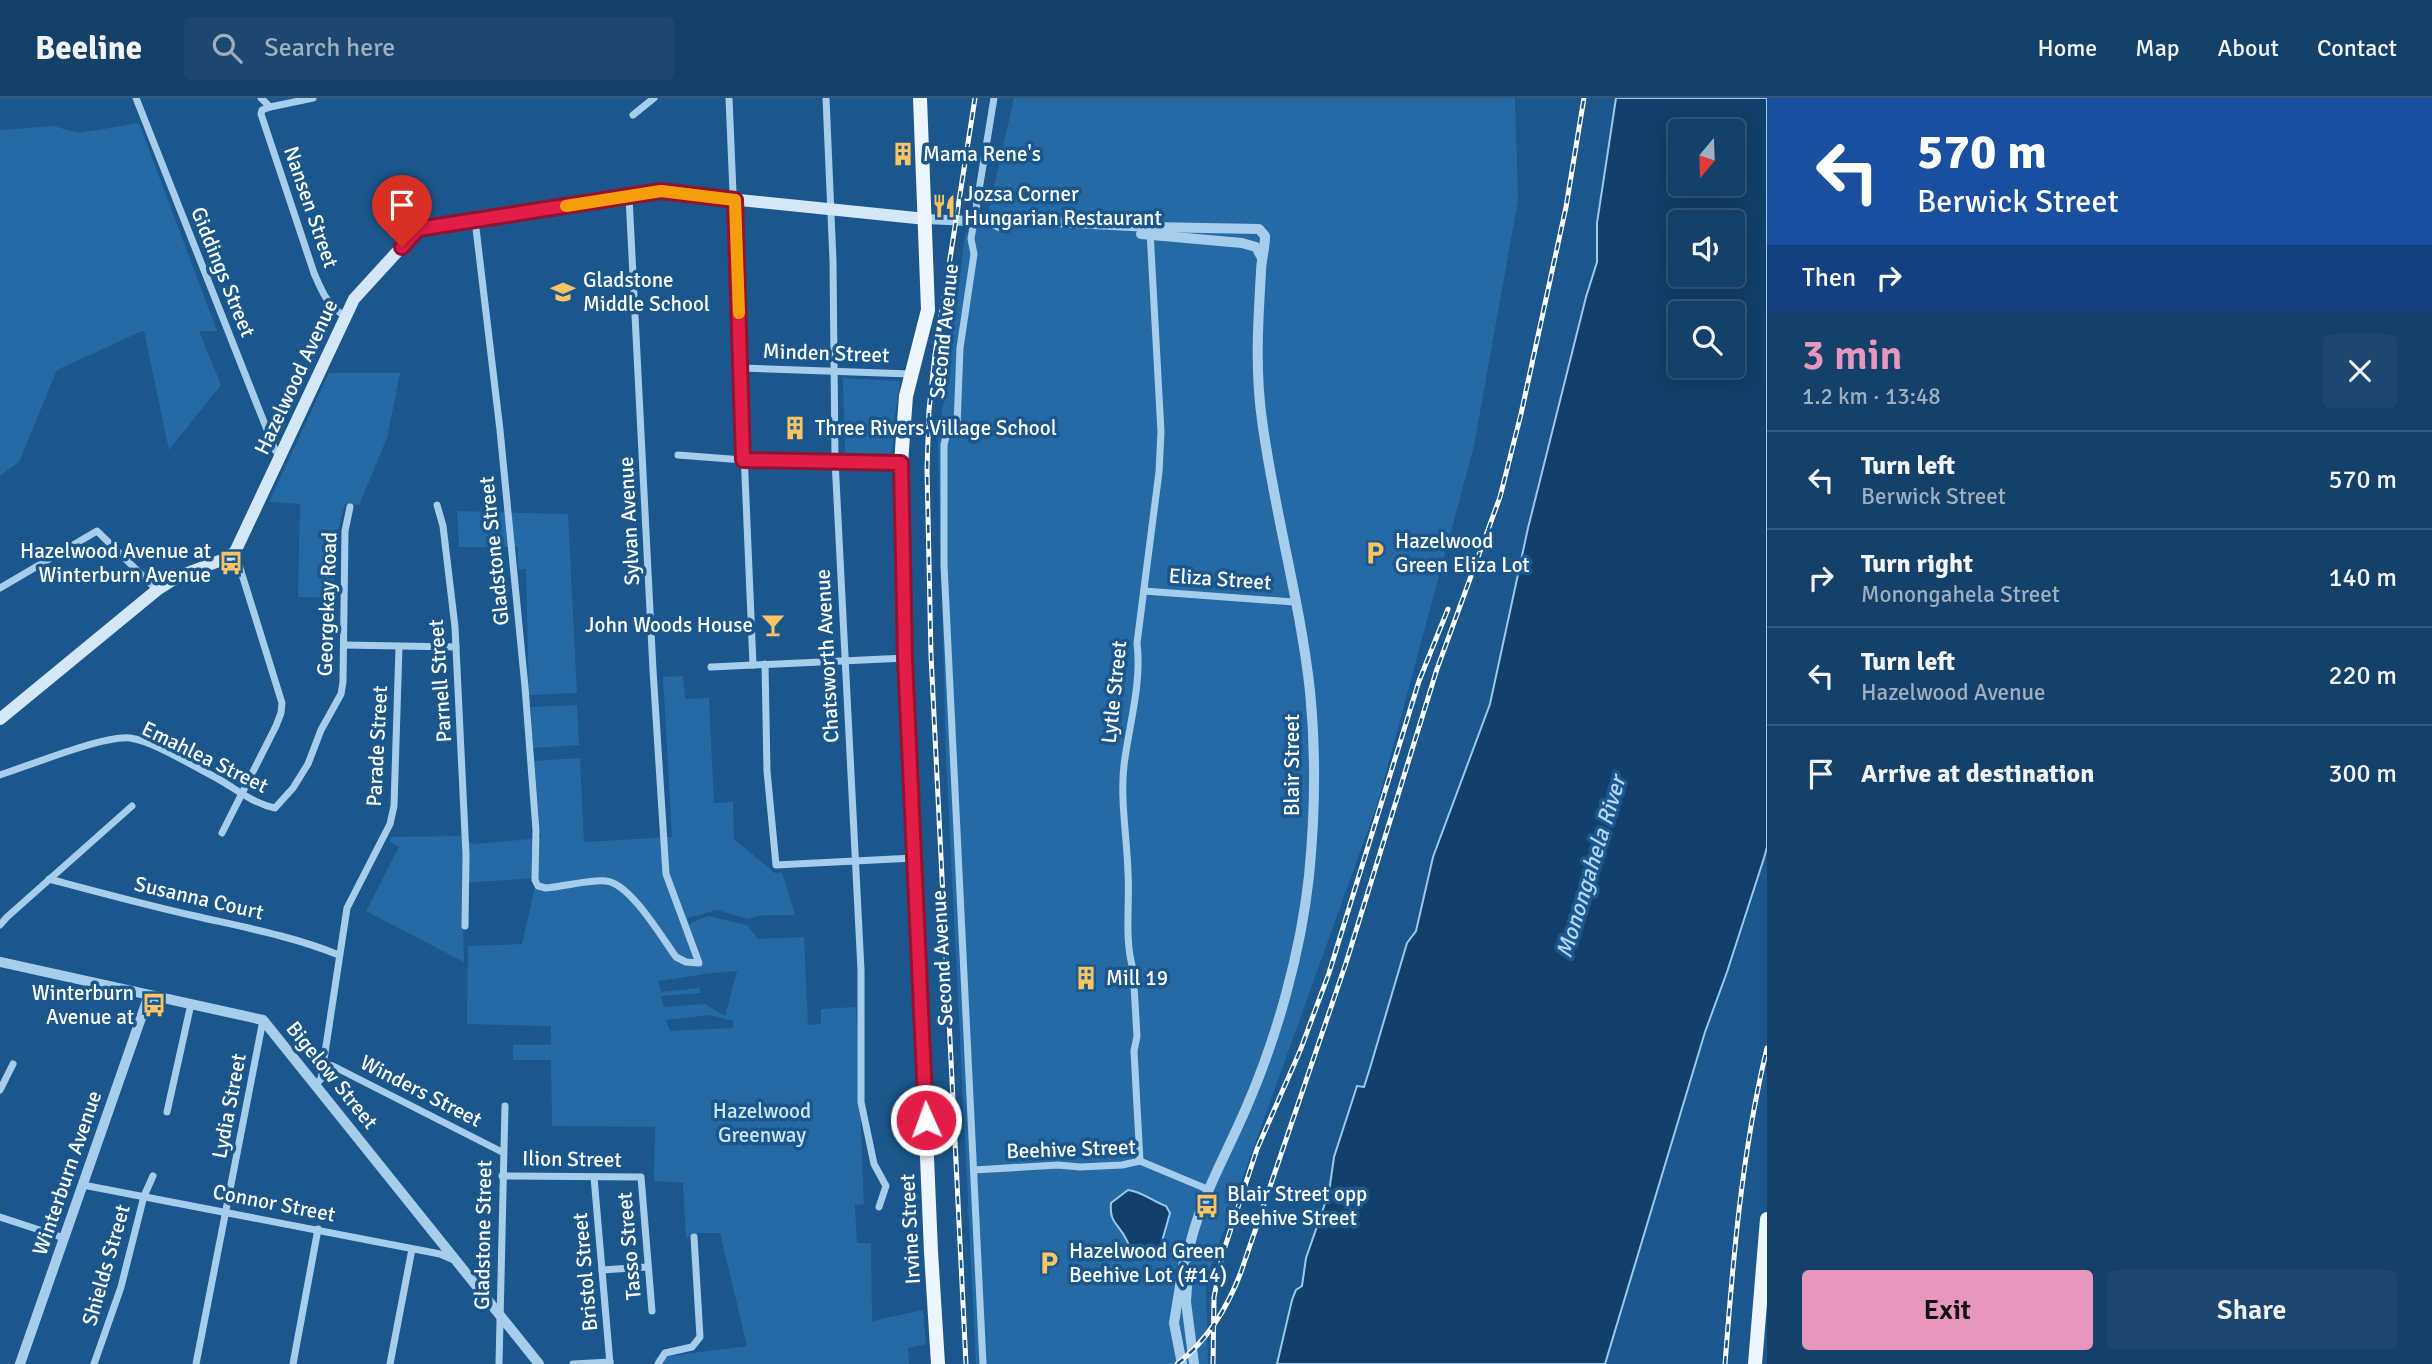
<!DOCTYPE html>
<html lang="en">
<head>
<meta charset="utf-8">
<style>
	:root { --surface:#144069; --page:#1d476f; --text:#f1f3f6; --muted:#9dafc0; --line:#33597d; --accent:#e797bd }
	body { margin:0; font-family:Signika,sans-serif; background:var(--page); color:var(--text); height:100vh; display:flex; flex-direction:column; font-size:26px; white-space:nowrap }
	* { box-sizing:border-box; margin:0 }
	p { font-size:23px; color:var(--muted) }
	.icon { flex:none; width:38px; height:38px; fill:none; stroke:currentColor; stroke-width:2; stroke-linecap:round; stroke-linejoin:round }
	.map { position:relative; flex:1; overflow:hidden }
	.side { display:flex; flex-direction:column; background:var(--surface); width:665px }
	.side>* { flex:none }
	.banner { background:#1a4fa0; color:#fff; overflow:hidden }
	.needle { width:46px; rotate:199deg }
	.buttons { position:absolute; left:1668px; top:21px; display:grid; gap:14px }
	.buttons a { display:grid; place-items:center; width:77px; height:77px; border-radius:7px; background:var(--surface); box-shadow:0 4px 18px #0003,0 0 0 2px var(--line); font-size:35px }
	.pin { position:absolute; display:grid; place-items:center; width:60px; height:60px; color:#fff; margin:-72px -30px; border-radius:50% 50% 50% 0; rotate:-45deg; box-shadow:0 0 7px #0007 }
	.pin .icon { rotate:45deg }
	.me { position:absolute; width:77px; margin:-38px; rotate:358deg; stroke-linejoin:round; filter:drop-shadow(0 0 5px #0008) }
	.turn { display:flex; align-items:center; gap:24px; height:147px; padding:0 35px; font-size:32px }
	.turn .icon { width:91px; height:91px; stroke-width:2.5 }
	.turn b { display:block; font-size:49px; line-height:60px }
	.then { display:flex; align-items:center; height:66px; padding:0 35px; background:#0003; gap:14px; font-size:26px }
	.round { display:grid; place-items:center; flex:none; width:74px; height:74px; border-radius:7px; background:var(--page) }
	.summary { display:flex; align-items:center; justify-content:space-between; height:119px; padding:0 35px }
	h1 { font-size:42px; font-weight:600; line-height:52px; color:var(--accent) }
	.primary-button { display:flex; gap:14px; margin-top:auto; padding:14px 35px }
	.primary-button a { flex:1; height:80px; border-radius:7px; background:var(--accent); color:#111; font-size:28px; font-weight:600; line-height:80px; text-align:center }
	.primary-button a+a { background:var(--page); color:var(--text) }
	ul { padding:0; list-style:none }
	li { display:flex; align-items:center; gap:21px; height:98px; padding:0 35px; border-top:2px solid var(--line) }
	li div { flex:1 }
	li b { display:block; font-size:26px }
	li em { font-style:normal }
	header { display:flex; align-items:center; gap:42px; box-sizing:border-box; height:98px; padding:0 35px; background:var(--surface); border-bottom:2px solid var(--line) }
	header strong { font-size:33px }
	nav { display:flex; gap:38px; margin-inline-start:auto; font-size:24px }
	.search { width:490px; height:63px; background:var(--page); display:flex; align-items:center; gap:18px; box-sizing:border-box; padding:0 24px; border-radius:7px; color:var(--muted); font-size:26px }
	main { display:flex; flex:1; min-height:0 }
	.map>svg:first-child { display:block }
	.green { fill:#256aa5; fill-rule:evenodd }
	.water { fill:#12406a; stroke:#9ac9ef; stroke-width:2; fill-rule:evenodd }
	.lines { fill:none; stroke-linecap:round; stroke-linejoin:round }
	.minor { stroke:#a7cded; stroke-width:7 }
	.tertiary { stroke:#a7cded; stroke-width:10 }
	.secondary { stroke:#d4e7f9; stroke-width:12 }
	.primary { stroke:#edf6ff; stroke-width:14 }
	.rail-casing { stroke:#fff; stroke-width:5 }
	.rail { stroke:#1b568c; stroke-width:2.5; stroke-dasharray:8; stroke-linecap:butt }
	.route-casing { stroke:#92132f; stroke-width:18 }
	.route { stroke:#e11d48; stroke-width:12 }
	.slow { stroke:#f59e0b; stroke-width:12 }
	.labels { text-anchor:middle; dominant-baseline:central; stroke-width:7; stroke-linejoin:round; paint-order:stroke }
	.poi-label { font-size:21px; fill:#fff; stroke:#1b568c; text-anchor:start }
	.street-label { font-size:21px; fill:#fff; stroke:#1b568c }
	.park-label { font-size:21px; fill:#cde5f9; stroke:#1b568c }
	.water-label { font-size:23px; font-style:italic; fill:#b3d7f4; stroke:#1b568c }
</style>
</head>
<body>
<header>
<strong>Beeline</strong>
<div class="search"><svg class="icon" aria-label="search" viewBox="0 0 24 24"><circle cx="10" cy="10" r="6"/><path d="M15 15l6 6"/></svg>Search here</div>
<nav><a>Home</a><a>Map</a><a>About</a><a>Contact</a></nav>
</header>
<main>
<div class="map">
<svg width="1767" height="1266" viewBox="0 0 1767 1266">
	<rect width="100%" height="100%" fill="#1b568c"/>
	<g class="green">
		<polygon points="1014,0 1515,0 1518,102 1474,348 1378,704 1206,1182 1208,1266 976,1266 946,657 938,346 965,137 988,115"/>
		<polygon points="139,25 217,233 199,233 221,287 169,352 144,233 142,233 57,272 19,364 0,378 0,32 53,28 79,35"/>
		<polygon points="329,275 400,275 387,340 359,407 345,406 335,443 334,500 298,499 300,406 269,404"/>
		<polygon points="843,280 900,283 895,318 892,356 845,356"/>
		<polygon points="457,413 568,416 577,595 529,597 526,471 518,471 518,449 459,449"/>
		<path d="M683,578l2,23 24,-1 5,105 19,-1 1,37 41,34 7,-1 13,43h-32l-15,4 -31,-9 -29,8 1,6 19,-8 39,9 11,14 46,-2 4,88 13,-1v-15l35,-2 8,197 -9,1 2,38h14l1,78 51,-11 3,34 -18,4 1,16h-253l-1,-6 92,-12 -27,-113h-20l-14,5 -3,-55 -29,-2 1,-54 -103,-1 -1,-66h-38v-15h38v-19l-84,-2 1,-78 54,-2 15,-66 -75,5 2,79 -98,-51 33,-64 -10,-6 3,-4 68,-1 13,8 68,-6 -7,-77 46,-3 4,84 88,-5 -9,-160zM737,873l-12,45 -20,-12 -41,3 -3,-11 40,-3 -2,-5 -38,4 -3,-11c27,-3 52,-9 79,-10zM710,917l23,6v7l-63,3 -4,-11z"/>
		<polygon points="577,607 579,647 533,650 531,609"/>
	</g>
	<g class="water">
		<path d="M1616,0h151v749l-3,11 -37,114 -22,60 -100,332h-328l15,-64 4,-10 6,-4 4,-28 23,-66 5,-35 23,-71 7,1 6,-19 37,-125 9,-12 17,-74 57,-153 38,-176 58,-231 11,-35v-39zM1732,33v53h-52v-53zM1732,124v53h-52v-53zM1732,215v53h-52v-53z"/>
		<path d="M1128,1092c15,2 24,11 38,16l4,7 -11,39c-5,1 -17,1 -23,-1 -7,-2 -7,-7 -10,-12 -7,-15 -17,-16 -15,-36z"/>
	</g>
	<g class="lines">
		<g class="minor">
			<polyline points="136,0 275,352 280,358"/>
			<polyline points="261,0 270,9 313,0"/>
			<polyline points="729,0 753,567"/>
			<polyline points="826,0 833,163 835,362 861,872 861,1004 874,1066 886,1088 879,1109"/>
			<path d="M270,9l-8,3 -1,4 53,159c6,14 15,37 31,42"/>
			<polyline points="633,17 654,0"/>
			<path d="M475,122l25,210 25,257 11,143 -1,50 3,6 8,2c17,-1 45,-9 60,-7 24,2 56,57 70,76l10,5 13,1 -33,-89 -13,-204 -24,-473"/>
			<polyline points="741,270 910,276"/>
			<polyline points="678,357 743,362 901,365"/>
			<polyline points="437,407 443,428 455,529 466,757 465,828"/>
			<polyline points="0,490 97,433 157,492"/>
			<polyline points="1144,493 1294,504"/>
			<polyline points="344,547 456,549"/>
			<polyline points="765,566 767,673 776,767 914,760"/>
			<polyline points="711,569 906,560"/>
			<path d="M0,677c28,-9 104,-40 130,-37 23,3 61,27 83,38 21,11 38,27 62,32l18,-20 15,-24 13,-34 20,-36 2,-12 2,-151 5,-24"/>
			<polyline points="222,735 276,628 281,615 282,605 235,454"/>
			<path d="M49,781c49,13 97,26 146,37 48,11 97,20 144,39"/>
			<polyline points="0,827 7,819 132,708"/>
			<polyline points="323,966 333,968 502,1054"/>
			<polyline points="316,986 321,981 347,810 390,726 394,708 399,549"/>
			<polyline points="0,992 13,966"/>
			<polyline points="167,1014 191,906"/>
			<path d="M1140,1063l-6,-110 3,-15 -4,-67c-9,-31 -3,-65 -5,-96 -1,-37 -8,-72 -4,-108 5,-40 18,-82 13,-122l22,-171 2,-40 -11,-201"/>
			<polyline points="974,1072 1058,1067 1080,1069 1122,1067 1140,1063 1207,1091"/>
			<polyline points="502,1078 641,1079 652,1213"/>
			<polyline points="594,1079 610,1266"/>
			<polyline points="83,1087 440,1156 454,1162"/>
			<polyline points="0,1119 64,1140"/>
			<polyline points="602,1172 647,1169"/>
			<polyline points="94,1266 121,1189 144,1098 153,1078"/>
			<polyline points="196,1266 263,922"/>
			<polyline points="293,1266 318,1131"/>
			<polyline points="390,1266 412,1151"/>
			<polyline points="499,1266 505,1008"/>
			<polyline points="573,1266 610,1264"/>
			<polyline points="658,1266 665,1255 692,1249 700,1239 694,1139"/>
			<polyline points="983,1266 944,467 944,347 947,334 957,328 960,250 974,156 971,141 994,0"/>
		</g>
		<g class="tertiary">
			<polyline points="926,121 990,124 999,128"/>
			<path d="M993,124l5,-3 152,8 109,2 6,7c0,13 -4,24 -4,36 -3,49 -6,99 1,148 12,91 38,180 48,271 6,61 5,125 -1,185 -8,75 -32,161 -62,230 -22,52 -49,95 -60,152l-3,3 -10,62 8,41"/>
			<polyline points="1141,136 1242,145 1256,149 1261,158"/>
			<polyline points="0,864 263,922 539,1266"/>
			<polyline points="1188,1173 1186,1204 1194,1266"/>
			<polyline points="20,1266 149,897"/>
		</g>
		<polyline class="secondary" points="0,621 157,492 179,478 222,462 235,454 354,201 418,131 661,94 926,121"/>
		<g class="primary">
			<polyline points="920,0 928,212 906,298 901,365 906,560 931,1154 938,1266"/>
			<polyline points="1755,1266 1767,1121"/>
		</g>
		<g class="rail-casing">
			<g id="rail">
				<polyline points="966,1266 931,557 927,371 929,312 935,257 975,0"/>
				<path d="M1177,1266c31,-24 50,-55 64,-92l105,-309 91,-294 63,-172 21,-83 45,-207 18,-109"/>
				<polyline points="1213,1266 1214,1199 1223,1155 1257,1051 1300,953 1329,875 1419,583 1448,511"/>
				<path d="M1725,1266c8,-105 17,-213 42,-316"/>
			</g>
		</g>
		<use href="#rail" class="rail"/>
	</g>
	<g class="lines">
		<g class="route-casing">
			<polyline id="route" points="402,149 418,131 661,93 735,102 743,362 901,365 905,560 926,1022"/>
		</g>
		<use href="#route" class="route"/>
		<polyline class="slow" points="566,108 661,93 735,102 739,215"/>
	</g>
	<defs>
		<g id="building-bare" transform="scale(1.89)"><path d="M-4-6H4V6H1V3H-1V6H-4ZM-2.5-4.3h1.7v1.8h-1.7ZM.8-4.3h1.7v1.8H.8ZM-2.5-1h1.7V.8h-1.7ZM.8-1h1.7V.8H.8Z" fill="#fec464" stroke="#1b568c" stroke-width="2.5" paint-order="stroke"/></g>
		<g id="restaurant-bare" transform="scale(1.89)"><path d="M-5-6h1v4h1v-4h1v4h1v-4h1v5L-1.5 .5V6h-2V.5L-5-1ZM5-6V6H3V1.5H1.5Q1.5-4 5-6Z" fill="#fec464" stroke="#1b568c" stroke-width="2.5" paint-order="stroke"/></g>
		<g id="school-bare" transform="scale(1.89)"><path d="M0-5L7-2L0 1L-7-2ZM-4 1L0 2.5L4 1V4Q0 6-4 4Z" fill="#fec464" stroke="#1b568c" stroke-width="2.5" paint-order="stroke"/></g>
		<g id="parking-bare" transform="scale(1.89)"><path d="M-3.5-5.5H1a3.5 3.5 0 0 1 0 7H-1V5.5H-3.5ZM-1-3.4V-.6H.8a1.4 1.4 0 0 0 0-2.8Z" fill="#fec464" stroke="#1b568c" stroke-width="2.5" paint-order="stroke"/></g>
		<g id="bus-bare" transform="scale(1.89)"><path d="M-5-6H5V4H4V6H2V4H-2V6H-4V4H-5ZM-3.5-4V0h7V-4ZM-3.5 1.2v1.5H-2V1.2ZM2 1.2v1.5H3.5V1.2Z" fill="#fec464" stroke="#1b568c" stroke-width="2.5" paint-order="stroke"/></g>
		<g id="bar-bare" transform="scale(1.89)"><path d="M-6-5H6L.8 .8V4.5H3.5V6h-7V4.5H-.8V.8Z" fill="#fec464" stroke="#1b568c" stroke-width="2.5" paint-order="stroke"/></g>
	</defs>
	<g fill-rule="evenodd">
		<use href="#building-bare" x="903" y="56"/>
		<use href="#restaurant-bare" x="944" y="108"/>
		<use href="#school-bare" x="563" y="194"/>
		<use href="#building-bare" x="795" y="330"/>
		<use href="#parking-bare" x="1375" y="455"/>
		<use href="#bus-bare" x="231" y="465"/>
		<use href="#bar-bare" x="773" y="527"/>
		<use href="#building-bare" x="1086" y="880"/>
		<use href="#bus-bare" x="154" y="907"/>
		<use href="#bus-bare" x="1207" y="1108"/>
		<use href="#parking-bare" x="1049" y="1165"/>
	</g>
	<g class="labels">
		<g class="poi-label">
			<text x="923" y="56">Mama Rene's</text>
			<text x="964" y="96">Jozsa Corner<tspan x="964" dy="24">Hungarian Restaurant</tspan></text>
			<text x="583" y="182">Gladstone<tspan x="583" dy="24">Middle School</tspan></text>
			<text x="815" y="330">Three Rivers Village School</text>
			<text x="1395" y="443">Hazelwood<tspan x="1395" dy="24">Green Eliza Lot</tspan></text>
			<text x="211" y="453" text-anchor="end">Hazelwood Avenue at<tspan x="211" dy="24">Winterburn Avenue</tspan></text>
			<text x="753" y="527" text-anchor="end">John Woods House</text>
			<text x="1106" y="880">Mill 19</text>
			<text x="134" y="895" text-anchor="end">Winterburn<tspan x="134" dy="24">Avenue at</tspan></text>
			<text x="1227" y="1096">Blair Street opp<tspan x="1227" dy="24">Beehive Street</tspan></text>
			<text x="1069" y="1153">Hazelwood Green<tspan x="1069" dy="24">Beehive Lot (#14)</tspan></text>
		</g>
		<g class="street-label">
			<text transform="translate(311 109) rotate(71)">Nansen Street</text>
			<text transform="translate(223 174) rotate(68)">Giddings Street</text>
			<text transform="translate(944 233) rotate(-84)">Second Avenue</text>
			<text transform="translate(826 255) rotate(2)">Minden Street</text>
			<text transform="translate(296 279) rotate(-65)">Hazelwood Avenue</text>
			<text transform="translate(629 423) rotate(-93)">Sylvan Avenue</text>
			<text transform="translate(494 453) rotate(-96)">Gladstone Street</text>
			<text transform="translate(1220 481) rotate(4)">Eliza Street</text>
			<text transform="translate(327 506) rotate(-88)">Georgekay Road</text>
			<text transform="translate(827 558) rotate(-93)">Chatsworth Avenue</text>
			<text transform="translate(440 583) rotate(-94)">Parnell Street</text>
			<text transform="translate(1114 594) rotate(-84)">Lytle Street</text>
			<text transform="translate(377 648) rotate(-87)">Parade Street</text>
			<text transform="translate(205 659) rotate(26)">Emahlea Street</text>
			<text transform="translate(1292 667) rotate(-90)">Blair Street</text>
			<text transform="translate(199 800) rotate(13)">Susanna Court</text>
			<text transform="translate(942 860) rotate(-93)">Second Avenue</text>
			<text transform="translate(332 977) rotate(51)">Bigelow Street</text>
			<text transform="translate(421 993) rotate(27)">Winders Street</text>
			<text transform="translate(229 1008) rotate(-79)">Lydia Street</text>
			<text transform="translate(1071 1051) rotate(-2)">Beehive Street</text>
			<text transform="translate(572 1061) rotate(1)">Ilion Street</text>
			<text transform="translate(67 1075) rotate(-71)">Winterburn Avenue</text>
			<text transform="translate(274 1105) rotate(11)">Connor Street</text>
			<text transform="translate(910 1131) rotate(-93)">Irvine Street</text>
			<text transform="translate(483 1137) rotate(-89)">Gladstone Street</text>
			<text transform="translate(629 1148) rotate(-95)">Tasso Street</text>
			<text transform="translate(106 1167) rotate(-74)">Shields Street</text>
			<text transform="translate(585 1174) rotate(-95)">Bristol Street</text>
		</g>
		<g class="park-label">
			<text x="762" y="1013">Hazelwood<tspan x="762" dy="24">Greenway</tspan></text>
		</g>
		<g class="water-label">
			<text transform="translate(1591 769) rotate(-73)">Monongahela River</text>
		</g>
	</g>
</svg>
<div class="buttons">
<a><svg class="needle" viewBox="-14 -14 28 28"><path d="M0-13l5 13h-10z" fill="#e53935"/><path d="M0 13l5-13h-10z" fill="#9dafc0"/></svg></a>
<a><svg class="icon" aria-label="sound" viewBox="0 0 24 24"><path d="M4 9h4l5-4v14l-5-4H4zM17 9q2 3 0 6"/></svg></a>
<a><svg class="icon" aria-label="search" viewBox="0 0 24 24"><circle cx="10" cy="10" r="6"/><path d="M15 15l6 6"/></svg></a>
</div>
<div class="pin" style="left:402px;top:149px;background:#d93025"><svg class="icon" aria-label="arrive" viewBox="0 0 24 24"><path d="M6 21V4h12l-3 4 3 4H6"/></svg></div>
<svg class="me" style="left:926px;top:1022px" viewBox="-20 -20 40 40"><circle r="17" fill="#e11d48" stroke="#fff" stroke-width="3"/><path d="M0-11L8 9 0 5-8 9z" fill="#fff"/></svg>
</div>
<section class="side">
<div class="banner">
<div class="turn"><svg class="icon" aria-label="left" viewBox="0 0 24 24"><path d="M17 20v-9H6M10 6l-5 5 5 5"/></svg><div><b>570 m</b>Berwick Street</div></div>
<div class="then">Then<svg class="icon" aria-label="right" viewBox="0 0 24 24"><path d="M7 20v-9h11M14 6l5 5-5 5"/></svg></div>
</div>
<div class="summary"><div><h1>3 min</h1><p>1.2 km · 13:48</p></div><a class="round"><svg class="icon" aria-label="close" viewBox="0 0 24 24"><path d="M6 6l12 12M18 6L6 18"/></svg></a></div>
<ul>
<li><svg class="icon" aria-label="left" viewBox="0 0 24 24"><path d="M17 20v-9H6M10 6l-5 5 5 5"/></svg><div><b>Turn left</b><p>Berwick Street</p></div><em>570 m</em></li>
<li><svg class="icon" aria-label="right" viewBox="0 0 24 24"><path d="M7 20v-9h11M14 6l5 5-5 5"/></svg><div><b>Turn right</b><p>Monongahela Street</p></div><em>140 m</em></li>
<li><svg class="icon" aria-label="left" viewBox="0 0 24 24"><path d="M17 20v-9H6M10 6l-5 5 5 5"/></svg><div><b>Turn left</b><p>Hazelwood Avenue</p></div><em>220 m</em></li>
<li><svg class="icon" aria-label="arrive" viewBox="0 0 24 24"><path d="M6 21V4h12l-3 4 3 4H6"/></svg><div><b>Arrive at destination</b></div><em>300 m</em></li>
</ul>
<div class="primary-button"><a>Exit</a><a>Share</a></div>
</section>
</main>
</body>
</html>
